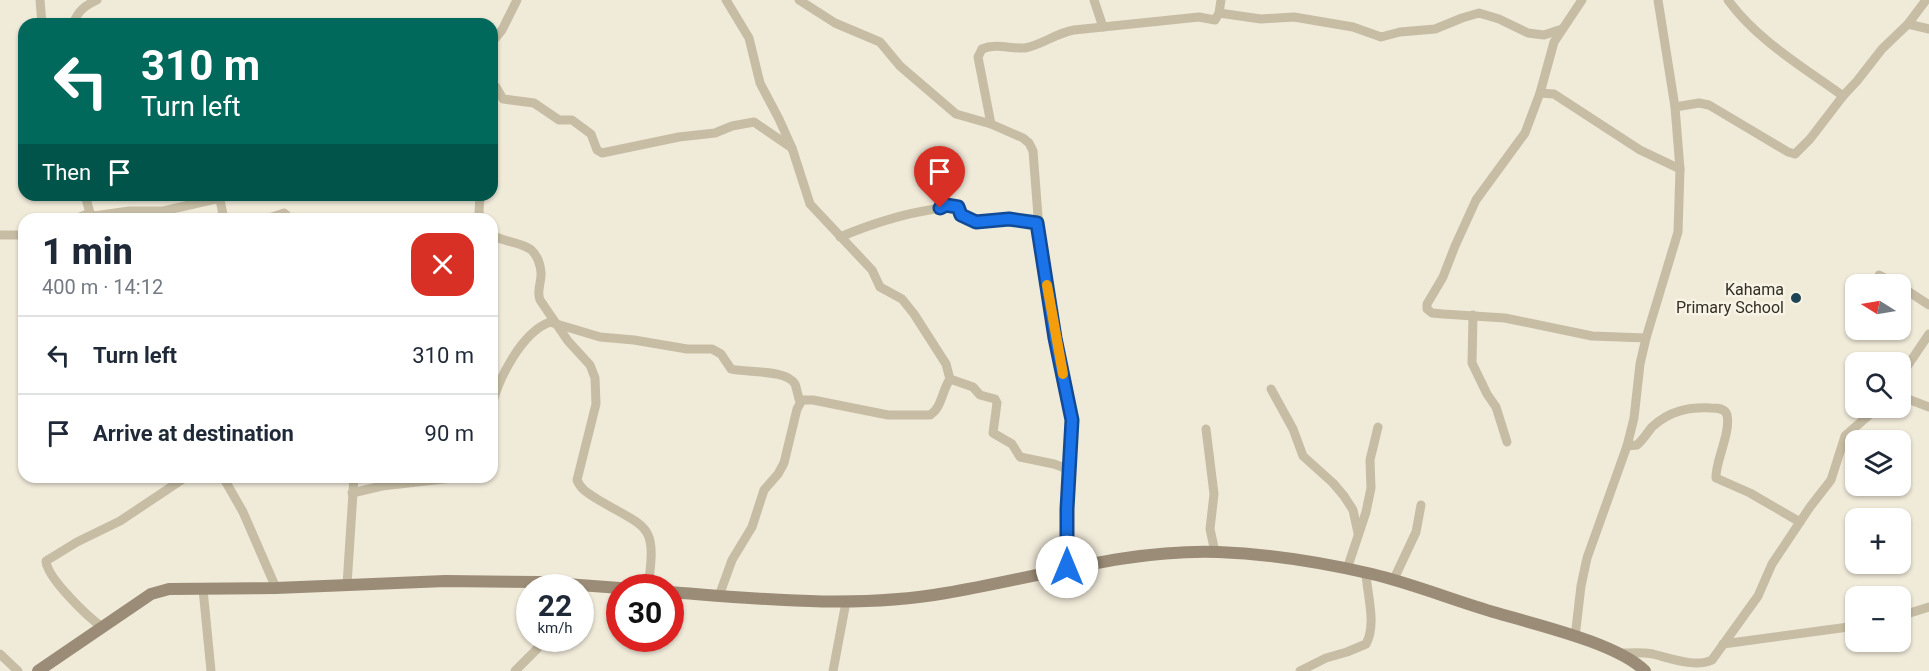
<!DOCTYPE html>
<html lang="en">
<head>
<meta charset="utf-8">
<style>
	:root { --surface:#fff; --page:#f6f6f7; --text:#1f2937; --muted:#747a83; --line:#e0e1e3 }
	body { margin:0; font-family:Roboto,sans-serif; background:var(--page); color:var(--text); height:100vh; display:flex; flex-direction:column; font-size:22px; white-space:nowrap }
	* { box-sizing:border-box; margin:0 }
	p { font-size:20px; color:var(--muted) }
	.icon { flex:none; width:33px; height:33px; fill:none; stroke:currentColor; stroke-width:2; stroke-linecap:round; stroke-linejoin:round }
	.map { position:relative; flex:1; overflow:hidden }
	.side { position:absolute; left:18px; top:213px; width:480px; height:270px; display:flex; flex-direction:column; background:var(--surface); border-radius:18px; box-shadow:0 2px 4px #0004 }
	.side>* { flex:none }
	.top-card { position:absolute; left:18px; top:18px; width:480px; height:183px; border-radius:18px; box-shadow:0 2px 4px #0004; background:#00695c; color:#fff; overflow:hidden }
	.needle { width:39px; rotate:281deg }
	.buttons { position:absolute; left:1845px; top:274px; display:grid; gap:12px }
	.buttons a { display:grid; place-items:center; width:66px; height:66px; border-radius:12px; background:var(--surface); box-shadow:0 2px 4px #0004; font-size:30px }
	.speed { position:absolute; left:516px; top:574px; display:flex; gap:12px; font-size:30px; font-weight:700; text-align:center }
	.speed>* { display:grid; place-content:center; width:78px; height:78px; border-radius:50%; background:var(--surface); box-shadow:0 2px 4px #0004; line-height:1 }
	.speed small { font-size:15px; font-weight:400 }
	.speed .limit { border:9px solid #d22; background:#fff; color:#111 }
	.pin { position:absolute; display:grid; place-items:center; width:51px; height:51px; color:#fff; margin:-62px -26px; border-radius:50% 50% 50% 0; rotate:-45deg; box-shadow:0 0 6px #0007 }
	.pin .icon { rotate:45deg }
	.me { position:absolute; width:66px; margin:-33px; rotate:0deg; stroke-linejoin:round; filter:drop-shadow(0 0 4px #0008) }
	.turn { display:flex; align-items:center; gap:21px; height:126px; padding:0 24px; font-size:27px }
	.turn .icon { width:78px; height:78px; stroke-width:2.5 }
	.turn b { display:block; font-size:42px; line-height:51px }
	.then { display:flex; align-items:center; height:57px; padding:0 24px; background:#0003; gap:12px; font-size:22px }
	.round { display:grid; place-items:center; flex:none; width:63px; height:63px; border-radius:18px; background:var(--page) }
	.overview { display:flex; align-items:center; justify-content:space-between; height:102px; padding:0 24px }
	h1 { font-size:36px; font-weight:800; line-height:45px }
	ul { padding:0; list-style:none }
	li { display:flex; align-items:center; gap:18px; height:78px; padding:0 24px; border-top:2px solid var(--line) }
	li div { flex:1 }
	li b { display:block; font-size:22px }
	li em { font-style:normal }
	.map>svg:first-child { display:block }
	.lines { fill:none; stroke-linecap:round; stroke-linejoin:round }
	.street { stroke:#c7bda5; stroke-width:9 }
	.secondary { stroke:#9b8c77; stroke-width:12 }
	.route-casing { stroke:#114b97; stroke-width:15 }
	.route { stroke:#1a73e8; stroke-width:10 }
	.slow { stroke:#f59e0b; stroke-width:10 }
	.poi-dot { fill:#1e4353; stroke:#f8f4e5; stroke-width:2 }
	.labels { text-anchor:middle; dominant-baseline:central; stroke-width:5; stroke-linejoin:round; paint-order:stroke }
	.poi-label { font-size:16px; fill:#332d26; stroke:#f8f4e5; text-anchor:end }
</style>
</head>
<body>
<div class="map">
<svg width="1929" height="671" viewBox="0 0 1929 671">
	<rect width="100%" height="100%" fill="#f0ead9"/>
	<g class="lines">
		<g class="street">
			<polyline points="40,0 42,24"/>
			<polyline points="726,0 749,38 760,83 779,119 792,148 810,204 872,270 880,287 902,299 914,314 946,364 950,379 973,387 980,395 995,399 997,403 993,433 1012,444 1020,457 1054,464 1070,470"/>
			<polyline points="799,0 835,23 880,42 900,66 956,114 991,124 1023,138 1029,143 1033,151 1040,242 1055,338 1072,420 1067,509 1067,567"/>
			<polyline points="1094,0 1103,27"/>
			<polyline points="1582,0 1554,42 1540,93 1525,133 1476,200 1455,246 1443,277 1427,304 1427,309 1432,313 1443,314 1505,318 1592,336 1646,338"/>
			<path d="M1728,0c29,40 75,67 115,96"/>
			<polyline points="1219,13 1261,19 1294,17 1353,27 1381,37 1400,32 1435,29 1462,18 1479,13 1499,19 1528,33 1544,35 1562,29"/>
			<path d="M73,24c5,-13 11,-18 24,-24"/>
			<polyline points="1908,24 1929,29"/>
			<polyline points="492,42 502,30 517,0"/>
			<polyline points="492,85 496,87 503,99 534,103 559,120 572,120 591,134 597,150 602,153 679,137 715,133 732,126 754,122 792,148"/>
			<polyline points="1540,93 1554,94 1640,150 1680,169"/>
			<polyline points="1675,107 1699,103 1709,105 1788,152 1795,154 1810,139 1843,96 1857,81 1882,49 1908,24 1926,0"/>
			<path d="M991,124l-13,-67 4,-8c14,-6 28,0 43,-1 17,-3 31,-15 49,-18l125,-13 16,3 4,-7 2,-13"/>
			<polyline points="85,195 90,213"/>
			<polyline points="480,195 479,212 481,219"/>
			<polyline points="94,216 129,211 163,211 216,199 220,200 224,219"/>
			<polyline points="75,219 90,213 95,219"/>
			<polyline points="266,219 284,213 291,219"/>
			<polyline points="0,235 24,235"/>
			<path d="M492,235c21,12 45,3 49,37 1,11 -5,18 -1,28l28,41 22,24 5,13 1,26 -19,76c4,10 12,14 20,19 52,31 60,23 51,89"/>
			<path d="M840,237c31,-13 62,-23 95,-28 10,-1 14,-4 23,-2l3,8 14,7 34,-3 28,4"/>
			<polyline points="1879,275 1898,285"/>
			<polyline points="1900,286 1929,305"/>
			<polyline points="1473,315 1472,363 1487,394 1496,407 1507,442"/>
			<polyline points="1900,377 1929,334"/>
			<polyline points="1271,389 1293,429 1303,456 1333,483 1344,496 1353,510 1358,533"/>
			<polyline points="1900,396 1929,407"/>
			<path d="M492,406c6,-27 30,-74 58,-84l50,15 34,3 53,9h25l9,5 10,15c15,4 55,0 64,15 2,5 3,13 5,18"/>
			<polyline points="1206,429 1214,494 1210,529 1215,552"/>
			<path d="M1627,446l10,-1c6,-5 10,-12 15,-18 17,-16 36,-20 59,-19 6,0 14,0 16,7 4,18 -12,47 -11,63l34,15 50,29"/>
			<polyline points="223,477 243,512 276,588"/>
			<polyline points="352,493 382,486 461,477"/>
			<polyline points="1347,569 1366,512 1371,488 1370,460 1378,427"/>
			<polyline points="1393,581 1416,532 1421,505"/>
			<polyline points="347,585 354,477"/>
			<polyline points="203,589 211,671"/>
			<path d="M719,596l13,-36 20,-33 12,-37 14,-16 6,-11 13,-54 5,-9h11l75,15h42c12,-7 12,-25 20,-36"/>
			<polyline points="1900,616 1929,607"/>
			<path d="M102,627c-14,-10 -55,-49 -56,-66l31,-19 43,-21 66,-44"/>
			<polyline points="1575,637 1581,586 1587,558 1627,446 1634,418 1640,364 1646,338 1678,232 1680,169 1675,107 1658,0"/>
			<polyline points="1723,644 1856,626"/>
			<path d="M1620,653c11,0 22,-1 33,1 16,4 43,14 59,6l46,-64 14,-32 38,-57 21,-27 14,-44 32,-28"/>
			<polyline points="0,654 18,671"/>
			<polyline points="515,671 537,649 540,639"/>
			<polyline points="833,671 846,602"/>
			<path d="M1300,671l26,-13 21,-6 19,-8c11,-20 1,-49 0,-71"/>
		</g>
		<g class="secondary">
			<path d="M670,592c92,7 185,17 276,1 91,-15 179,-44 272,-41 53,2 103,10 154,22 42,10 83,27 125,39 40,12 120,30 148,58"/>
			<polyline points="38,671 151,594 169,589 276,588 445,581 539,582 620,588"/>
		</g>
	</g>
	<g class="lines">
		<g class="route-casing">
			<polyline id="route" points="940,208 946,205 958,207 961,215 976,222 1009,219 1037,223 1055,338 1072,420 1067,509 1067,567"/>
		</g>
		<use href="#route" class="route"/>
		<polyline class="slow" points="1047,285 1063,374"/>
	</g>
	<circle class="poi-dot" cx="1796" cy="298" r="6"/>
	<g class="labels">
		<g class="poi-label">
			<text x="1784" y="289">Kahama<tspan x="1784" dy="18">Primary School</tspan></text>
		</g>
	</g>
</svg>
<div class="buttons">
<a><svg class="needle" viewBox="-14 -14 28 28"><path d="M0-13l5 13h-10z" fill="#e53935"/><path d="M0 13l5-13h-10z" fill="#747a83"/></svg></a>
<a><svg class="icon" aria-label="search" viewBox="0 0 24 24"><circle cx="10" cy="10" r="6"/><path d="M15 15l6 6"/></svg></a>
<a><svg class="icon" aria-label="layers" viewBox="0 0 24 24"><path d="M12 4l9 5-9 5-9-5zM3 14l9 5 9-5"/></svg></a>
<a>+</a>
<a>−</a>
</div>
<div class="speed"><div>22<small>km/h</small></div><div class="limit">30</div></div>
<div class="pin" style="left:940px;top:208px;background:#d93025"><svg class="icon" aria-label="arrive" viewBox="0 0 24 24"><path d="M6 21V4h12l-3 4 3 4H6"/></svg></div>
<svg class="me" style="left:1067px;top:567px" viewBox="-20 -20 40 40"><circle r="19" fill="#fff"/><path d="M0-13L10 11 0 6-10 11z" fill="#1a73e8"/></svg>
<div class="top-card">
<div class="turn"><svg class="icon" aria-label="left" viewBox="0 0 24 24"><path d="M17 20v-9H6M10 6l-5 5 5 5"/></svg><div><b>310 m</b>Turn left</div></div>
<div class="then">Then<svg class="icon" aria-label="arrive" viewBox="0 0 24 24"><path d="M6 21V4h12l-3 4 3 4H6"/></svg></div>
</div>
<section class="side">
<div class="overview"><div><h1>1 min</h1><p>400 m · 14:12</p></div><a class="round" style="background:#d93025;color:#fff"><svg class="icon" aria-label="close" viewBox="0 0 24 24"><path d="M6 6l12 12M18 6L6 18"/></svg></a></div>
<ul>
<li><svg class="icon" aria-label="left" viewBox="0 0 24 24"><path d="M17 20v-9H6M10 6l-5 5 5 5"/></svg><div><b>Turn left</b></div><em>310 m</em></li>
<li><svg class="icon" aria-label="arrive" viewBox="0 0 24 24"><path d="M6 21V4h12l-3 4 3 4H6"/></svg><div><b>Arrive at destination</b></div><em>90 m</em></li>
</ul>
</section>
</div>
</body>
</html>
